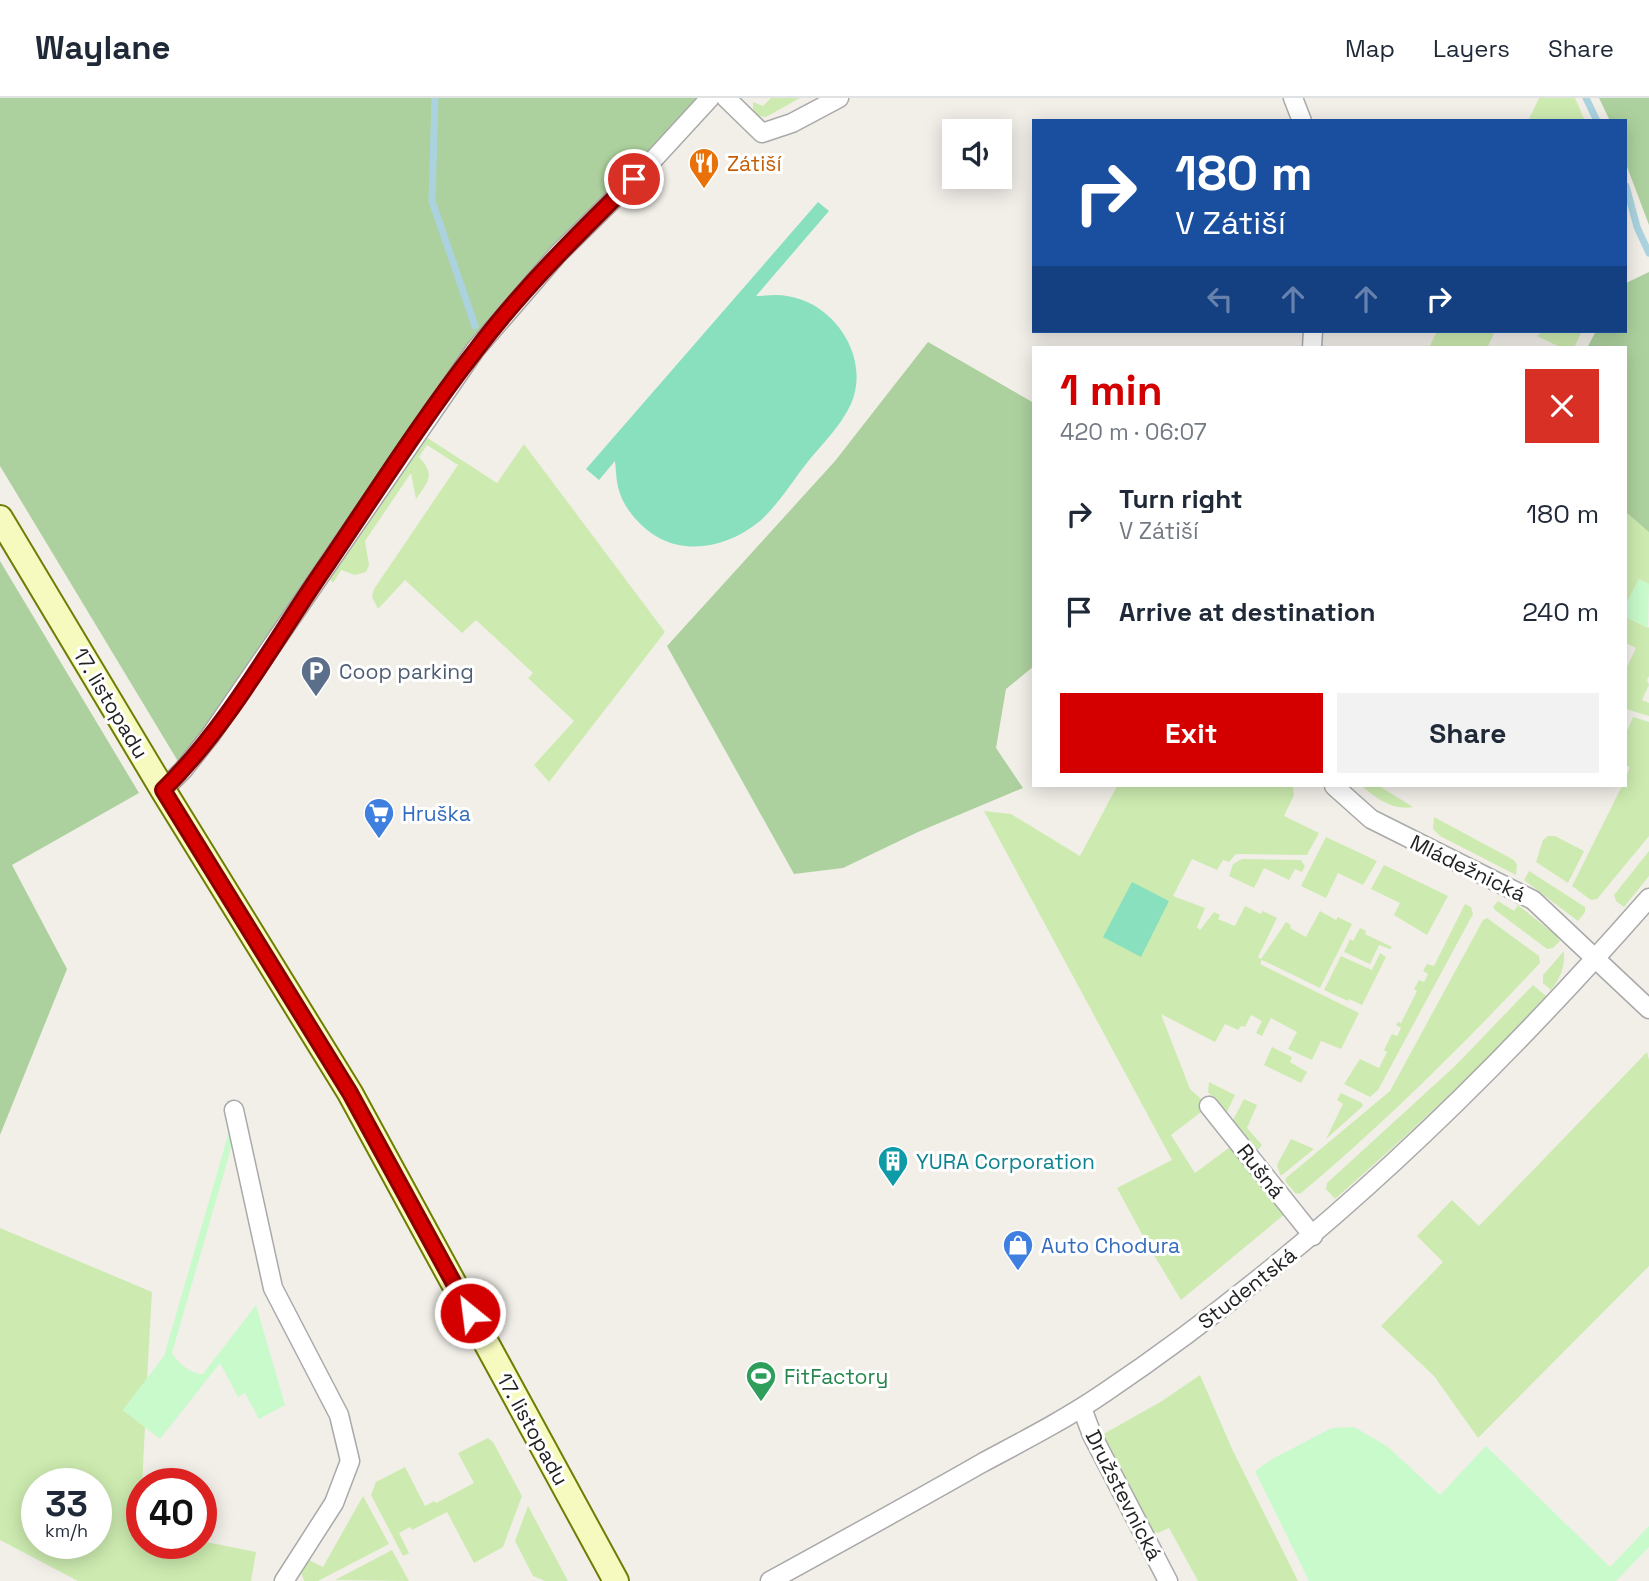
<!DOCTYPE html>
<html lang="en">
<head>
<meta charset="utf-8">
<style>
	:root { --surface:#fff; --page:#f2f2f3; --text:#1f2937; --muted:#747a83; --line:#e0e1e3; --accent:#d40000 }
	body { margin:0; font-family:"Space Grotesk",sans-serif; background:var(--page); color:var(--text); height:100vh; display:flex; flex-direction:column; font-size:26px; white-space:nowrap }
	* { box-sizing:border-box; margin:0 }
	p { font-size:23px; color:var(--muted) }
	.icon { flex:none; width:38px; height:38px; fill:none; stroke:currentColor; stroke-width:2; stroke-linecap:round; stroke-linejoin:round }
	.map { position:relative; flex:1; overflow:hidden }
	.side { position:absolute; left:1032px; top:248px; width:595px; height:441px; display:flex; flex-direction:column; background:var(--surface); border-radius:0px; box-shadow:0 4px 18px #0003 }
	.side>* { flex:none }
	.guide { position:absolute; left:1032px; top:21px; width:595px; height:214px; border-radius:0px; box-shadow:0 4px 18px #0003; background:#1a4fa0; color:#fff; overflow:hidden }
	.fabs { position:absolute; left:942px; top:21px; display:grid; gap:14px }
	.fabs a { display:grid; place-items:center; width:70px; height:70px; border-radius:0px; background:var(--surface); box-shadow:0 4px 18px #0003; font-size:35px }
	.speed { position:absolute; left:21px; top:1370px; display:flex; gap:14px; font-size:35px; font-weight:700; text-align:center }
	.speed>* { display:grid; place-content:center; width:91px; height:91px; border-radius:50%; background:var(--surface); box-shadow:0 4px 18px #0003; line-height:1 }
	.speed small { font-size:18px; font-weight:400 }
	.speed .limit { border:10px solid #d22; background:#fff; color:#111 }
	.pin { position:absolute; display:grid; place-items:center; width:60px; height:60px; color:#fff; margin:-30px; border:4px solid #fff; border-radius:50%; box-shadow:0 2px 7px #0007 }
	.me { position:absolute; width:77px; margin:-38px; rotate:331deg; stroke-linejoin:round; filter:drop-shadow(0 0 5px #0008) }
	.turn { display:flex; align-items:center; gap:24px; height:147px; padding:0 28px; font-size:32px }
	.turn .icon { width:91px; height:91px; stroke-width:2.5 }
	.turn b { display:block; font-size:49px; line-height:60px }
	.lanes { display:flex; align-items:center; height:66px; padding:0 28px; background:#0003; justify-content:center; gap:35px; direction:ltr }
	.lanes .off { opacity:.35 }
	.round { display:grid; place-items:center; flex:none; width:74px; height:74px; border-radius:0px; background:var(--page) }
	.head { display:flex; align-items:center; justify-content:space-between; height:119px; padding:0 28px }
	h1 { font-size:42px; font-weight:800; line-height:52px; color:var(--accent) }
	.button { display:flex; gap:14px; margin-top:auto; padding:14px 28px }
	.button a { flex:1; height:80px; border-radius:0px; background:var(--accent); color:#fff; font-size:28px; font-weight:800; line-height:80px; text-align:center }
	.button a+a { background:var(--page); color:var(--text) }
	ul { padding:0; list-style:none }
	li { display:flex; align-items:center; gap:21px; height:98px; padding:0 28px }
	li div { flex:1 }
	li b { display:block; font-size:26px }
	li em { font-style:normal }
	header { display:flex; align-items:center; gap:42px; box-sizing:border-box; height:98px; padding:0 35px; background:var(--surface); border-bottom:2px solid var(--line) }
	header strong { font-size:33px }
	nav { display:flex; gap:38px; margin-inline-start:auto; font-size:24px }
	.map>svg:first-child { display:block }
	.grass { fill:#cdebb0; fill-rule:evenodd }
	.forest { fill:#add19e }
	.park { fill:#c8facc }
	.pitch { fill:#88e0be }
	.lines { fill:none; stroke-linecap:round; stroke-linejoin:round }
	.stream { stroke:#aad3df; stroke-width:7 }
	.street-casing { stroke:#a9a9a9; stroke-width:21 }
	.secondary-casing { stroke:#707d05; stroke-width:28 }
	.street { stroke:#fff; stroke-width:18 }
	.secondary { stroke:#f7fabf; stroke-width:24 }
	.route-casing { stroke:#8a0000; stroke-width:18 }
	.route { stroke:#d40000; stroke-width:12 }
	.labels { text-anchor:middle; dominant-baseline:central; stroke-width:6; stroke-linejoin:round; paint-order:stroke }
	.food-label { font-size:21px; fill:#c56008; stroke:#fff; text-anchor:start }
	.service-label { font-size:21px; fill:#4e5e75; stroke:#fff; text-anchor:start }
	.street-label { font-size:21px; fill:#222; stroke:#fff }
	.shop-label { font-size:21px; fill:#366cbe; stroke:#fff; text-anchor:start }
	.culture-label { font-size:21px; fill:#0d838f; stroke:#fff; text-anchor:start }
	.leisure-label { font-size:21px; fill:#27864d; stroke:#fff; text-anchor:start }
</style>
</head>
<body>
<header>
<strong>Waylane</strong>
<nav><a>Map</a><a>Layers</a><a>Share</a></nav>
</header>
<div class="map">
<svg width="1649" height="1483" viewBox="0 0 1649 1483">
	<rect width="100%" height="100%" fill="#f2efe9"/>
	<g class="grass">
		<polygon points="771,0 800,0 766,19 757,18 753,11 753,4 763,8"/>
		<polygon points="1539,0 1575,0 1585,23 1528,23"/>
		<polygon points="1437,233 1489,233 1494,236 1487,250 1429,250"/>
		<polygon points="1543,233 1582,233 1574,250 1562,250 1537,238"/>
		<path d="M423,337l74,48 27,-39 141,188 -116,150 -15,-17 40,-44 -46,-43 5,-5 -57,-53 -14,13 -57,-53 -27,29 -6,-12 2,-8 84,-124 -31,-20 -8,12c17,18 9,25 -3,42l-5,-26 -46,68 4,24 -3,7 -11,3 -14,-5 -8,13 -9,-10z"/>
		<polygon points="1626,412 1649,433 1649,486 1639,481 1626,507"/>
		<polygon points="1626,519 1648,530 1649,529 1649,578 1647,582 1649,587 1642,602 1649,605 1649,618 1626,611 1626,571 1636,550 1626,545"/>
		<polygon points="1633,619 1649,624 1649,738 1597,801 1591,802 1572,788 1622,688 1626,688 1626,680 1630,669 1626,667 1626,635"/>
		<polygon points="1117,688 1293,688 1294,697 1284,718 1319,735 1307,757 1236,756 1229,764 1223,762 1217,772 1192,761 1173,798 1205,810 1197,829 1200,832 1214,814 1220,817 1218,821 1235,828 1245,808 1261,816 1263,813 1277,820 1258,859 1261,861 1286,824 1291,827 1290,830 1306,839 1320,813 1336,822 1338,819 1352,826 1320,890 1262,862 1260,866 1359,915 1341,951 1321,943 1312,962 1288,951 1297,934 1271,920 1262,938 1256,935 1262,923 1251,917 1245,929 1241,928 1238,932 1225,926 1215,944 1161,916 1190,991 1209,1008 1171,1037 1195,1075 1238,1043 1291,1111 1181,1202 1149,1149 1117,1090 1172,1062 984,713 1011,716 1080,758"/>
		<path d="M1362,688h17l34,21c-20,4 -36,-8 -51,-21z"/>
		<polygon points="1434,719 1514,762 1517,767 1516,777 1440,738 1433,731"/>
		<polygon points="1548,738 1555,738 1584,753 1568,785 1536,764 1543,742"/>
		<polygon points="1326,739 1377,763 1363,787 1338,775 1326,800 1301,788"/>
		<polygon points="1649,753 1649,778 1624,809 1616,803 1614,797"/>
		<polygon points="1242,761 1301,762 1305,768 1302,774 1295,771 1289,782 1264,770 1254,790 1229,778 1233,766"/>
		<polygon points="1384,767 1448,798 1427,837 1394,817 1400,805 1371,791"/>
		<polygon points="1529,773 1585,809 1585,814 1578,823 1524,782"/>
		<polygon points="1498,803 1514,813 1518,807 1553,835 1560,843 1553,850 1547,851 1495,812 1493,809"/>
		<polygon points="1465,806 1471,809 1473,816 1378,992 1370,999 1344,986 1360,961 1379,970 1387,954 1384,952 1392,936 1397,938 1401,930 1396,927 1398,924 1401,925 1417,893 1414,891 1419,882 1424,884 1428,876 1423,873 1427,866 1434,868"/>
		<path d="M1487,820l52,38 1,7c-76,81 -154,159 -240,231l-5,-1 -10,-12 1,-3 104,-87 93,-171z"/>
		<polygon points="1360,830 1366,833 1365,836 1392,849 1390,851 1379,847 1370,866 1344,854 1350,841 1353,843"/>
		<path d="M1564,853c1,16 -3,26 -13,39l-8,-7v-8z"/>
		<polygon points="1380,855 1386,859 1362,907 1349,901 1348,903 1324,892 1341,858 1372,872"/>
		<path d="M1533,887l13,11c-66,72 -137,138 -211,203l-9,-10 1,-6 128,-117z"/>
		<polygon points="1272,949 1292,959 1290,964 1307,974 1301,985 1264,967"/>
		<polygon points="1647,954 1649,962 1649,1168 1478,1340 1434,1278 1381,1228 1443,1164 1417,1138 1452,1102 1479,1128"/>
		<polygon points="1209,984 1235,997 1227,1014 1208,994"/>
		<polygon points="1341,995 1362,1005 1363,1008 1326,1041 1343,1006 1337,1002"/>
		<polygon points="1244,1001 1257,1007 1247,1030 1262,1047 1258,1052 1233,1022"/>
		<polygon points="1291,1041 1314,1051 1282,1077 1280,1077 1277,1067"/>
		<path d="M0,1130l152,64 -5,87 -24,31 22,17 -5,99h2v18h59v-3l55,11 -5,29h-173l-78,-41zM37,1386h59v60h-59z"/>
		<polygon points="1200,1277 1233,1353 1298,1483 1198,1483 1169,1430 1158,1435 1150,1432 1100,1338 1162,1303"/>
		<polygon points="488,1340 493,1344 522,1398 503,1449 474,1465 447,1414 412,1432 410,1429 399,1435 409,1455 403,1458 371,1397 376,1384 405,1369 425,1408 434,1403 436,1405 474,1385 458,1355"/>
		<polygon points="363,1398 389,1446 318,1483 304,1483 301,1474 309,1462 323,1469"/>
		<polygon points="528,1408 568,1483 545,1483 533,1478 515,1443"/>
		<polygon points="392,1452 409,1483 335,1482"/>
	</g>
	<g class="forest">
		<polygon points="0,0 710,0 642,73 477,260 335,458 179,665 0,368"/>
		<polygon points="1599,0 1649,0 1649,127 1626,66 1626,23 1610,23"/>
		<polygon points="1649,174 1649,434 1626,414 1626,250 1587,250 1596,233 1626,233 1626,185"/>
		<polygon points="928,244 1034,305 1034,568 1006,591 996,650 1023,690 918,734 843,770 794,776 667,548 835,363"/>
		<polygon points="0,463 139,695 12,767 67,871 0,1037"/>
	</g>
	<g class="park">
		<polygon points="1639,481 1649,486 1648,530 1626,519 1626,507"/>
		<path d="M229,1034l3,9 -2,11 -58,201c5,9 20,22 31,21l53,-69 29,100 -26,14 -14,-26 -7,4 -18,-34 -60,76 -37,-29 41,-54z"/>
		<polygon points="1354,1329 1388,1349 1440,1397 1486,1348 1610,1469 1649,1428 1649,1449 1616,1483 1309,1483 1255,1373 1272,1361 1332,1330"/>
	</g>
	<g class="pitch">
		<path d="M818,104l11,9 -73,85c10,0 21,-2 31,0 48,7 84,62 64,108 -10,22 -30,41 -45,60 -14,18 -29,42 -46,57 -28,23 -66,34 -99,18 -19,-10 -38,-30 -43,-52 -2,-8 -2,-18 -3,-26l-16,19 -13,-11z"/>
		<polygon points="1132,784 1169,803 1141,859 1103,839"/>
	</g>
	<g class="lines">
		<g class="stream">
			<polyline points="435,0 432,103 475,228"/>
			<polyline points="1586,0 1597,23"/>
			<polyline points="1626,88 1637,129 1649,155"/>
		</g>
		<g class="street-casing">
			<g id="street">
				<polyline points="726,0 762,35 792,25 839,0"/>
				<polyline points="1293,0 1302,23"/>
				<polyline points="1312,250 1313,233"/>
				<polyline points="1334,688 1371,721 1533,802 1649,911"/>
				<polyline points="163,692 183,672 210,638 475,252 558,156 653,62 710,0"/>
				<polyline points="1209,1008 1313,1138"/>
				<polyline points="234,1012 273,1190 339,1317 350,1363 334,1405 284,1483"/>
				<polyline points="1082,1310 1092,1337 1168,1483"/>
				<path d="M770,1483c71,-39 142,-78 212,-118 41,-22 84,-44 122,-70 205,-138 383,-310 545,-495"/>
			</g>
		</g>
		<g class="secondary-casing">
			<polyline id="secondary" points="0,420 163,692 350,995 616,1483"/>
		</g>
		<use href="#street" class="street"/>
		<use href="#secondary" class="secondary"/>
	</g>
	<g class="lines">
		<g class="route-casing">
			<path id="route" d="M470,1215l-120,-220 -187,-303c67,-66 112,-151 165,-227 48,-71 95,-145 148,-213 47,-62 103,-117 158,-171"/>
		</g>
		<use href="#route" class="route"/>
	</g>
	<defs>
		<g id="restaurant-pin" transform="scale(1.575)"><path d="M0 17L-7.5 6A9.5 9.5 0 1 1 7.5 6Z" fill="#e8710a" stroke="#fff"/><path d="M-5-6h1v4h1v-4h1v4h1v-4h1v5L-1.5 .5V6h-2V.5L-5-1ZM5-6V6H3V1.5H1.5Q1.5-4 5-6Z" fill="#fff"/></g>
		<g id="parking-pin" transform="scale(1.575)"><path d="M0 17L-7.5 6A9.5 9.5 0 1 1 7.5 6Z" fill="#5c6f8a" stroke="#fff"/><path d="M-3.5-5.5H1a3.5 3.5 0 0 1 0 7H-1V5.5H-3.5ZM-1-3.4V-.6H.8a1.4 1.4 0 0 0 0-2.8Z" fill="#fff"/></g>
		<g id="supermarket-pin" transform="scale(1.575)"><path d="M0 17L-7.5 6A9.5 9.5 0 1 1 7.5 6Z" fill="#3f7fe0" stroke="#fff"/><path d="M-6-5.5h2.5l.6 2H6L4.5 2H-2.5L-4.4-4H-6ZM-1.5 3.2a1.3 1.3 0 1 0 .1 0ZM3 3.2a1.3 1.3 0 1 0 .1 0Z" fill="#fff"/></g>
		<g id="building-pin" transform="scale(1.575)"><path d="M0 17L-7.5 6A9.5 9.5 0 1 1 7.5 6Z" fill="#0f9aa8" stroke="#fff"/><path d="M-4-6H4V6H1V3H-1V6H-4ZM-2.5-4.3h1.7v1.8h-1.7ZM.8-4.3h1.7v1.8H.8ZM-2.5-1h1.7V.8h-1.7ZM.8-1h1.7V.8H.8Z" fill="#fff"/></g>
		<g id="shop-pin" transform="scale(1.575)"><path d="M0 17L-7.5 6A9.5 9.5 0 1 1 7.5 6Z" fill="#3f7fe0" stroke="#fff"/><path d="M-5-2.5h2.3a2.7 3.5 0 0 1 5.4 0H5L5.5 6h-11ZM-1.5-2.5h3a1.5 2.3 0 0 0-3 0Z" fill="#fff"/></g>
		<g id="stadium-pin" transform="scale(1.575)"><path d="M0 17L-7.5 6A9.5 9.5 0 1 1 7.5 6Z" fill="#2e9e5b" stroke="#fff"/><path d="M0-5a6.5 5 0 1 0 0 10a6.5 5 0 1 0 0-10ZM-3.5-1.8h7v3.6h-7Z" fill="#fff"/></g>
	</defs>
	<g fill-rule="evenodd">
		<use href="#restaurant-pin" x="704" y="65"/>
		<use href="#parking-pin" x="316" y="573"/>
		<use href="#supermarket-pin" x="379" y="715"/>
		<use href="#building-pin" x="893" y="1063"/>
		<use href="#shop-pin" x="1018" y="1147"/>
		<use href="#stadium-pin" x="761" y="1278"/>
	</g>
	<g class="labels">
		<g class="food-label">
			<text x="727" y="65">Zátiší</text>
		</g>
		<g class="service-label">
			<text x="339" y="573">Coop parking</text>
		</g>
		<g class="street-label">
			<text transform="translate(111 605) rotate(59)">17. listopadu</text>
			<text transform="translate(1468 770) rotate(26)">Mládežnická</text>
			<text transform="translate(1261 1073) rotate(52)">Rušná</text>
			<text transform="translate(1247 1190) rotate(-38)">Studentská</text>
			<text transform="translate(533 1331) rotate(61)">17. listopadu</text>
			<text transform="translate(1124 1397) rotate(63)">Družstevnická</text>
		</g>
		<g class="shop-label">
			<text x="402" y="715">Hruška</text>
			<text x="1041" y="1147">Auto Chodura</text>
		</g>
		<g class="culture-label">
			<text x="916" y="1063">YURA Corporation</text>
		</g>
		<g class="leisure-label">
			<text x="784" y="1278">FitFactory</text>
		</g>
	</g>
</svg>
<div class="fabs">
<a><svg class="icon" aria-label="sound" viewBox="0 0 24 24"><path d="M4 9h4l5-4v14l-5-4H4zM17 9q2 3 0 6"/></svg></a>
</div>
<div class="speed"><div>33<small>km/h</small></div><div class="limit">40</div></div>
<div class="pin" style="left:634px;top:81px;background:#d93025"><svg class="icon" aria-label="arrive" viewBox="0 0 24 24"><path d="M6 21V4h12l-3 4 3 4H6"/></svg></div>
<svg class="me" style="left:470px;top:1215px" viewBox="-20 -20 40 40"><circle r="17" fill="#d40000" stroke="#fff" stroke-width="3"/><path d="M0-11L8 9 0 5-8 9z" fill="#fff"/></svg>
<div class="guide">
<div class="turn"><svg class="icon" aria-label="right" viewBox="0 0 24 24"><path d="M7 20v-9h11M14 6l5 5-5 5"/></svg><div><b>180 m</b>V Zátiší</div></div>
<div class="lanes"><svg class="icon off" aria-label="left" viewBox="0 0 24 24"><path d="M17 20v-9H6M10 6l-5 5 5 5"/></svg><svg class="icon off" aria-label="ahead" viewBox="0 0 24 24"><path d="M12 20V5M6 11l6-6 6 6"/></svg><svg class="icon off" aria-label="ahead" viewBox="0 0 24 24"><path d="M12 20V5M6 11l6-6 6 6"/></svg><svg class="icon" aria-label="right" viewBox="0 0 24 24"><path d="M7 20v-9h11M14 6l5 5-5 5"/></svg></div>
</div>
<section class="side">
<div class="head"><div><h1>1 min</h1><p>420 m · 06:07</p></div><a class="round" style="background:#d93025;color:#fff"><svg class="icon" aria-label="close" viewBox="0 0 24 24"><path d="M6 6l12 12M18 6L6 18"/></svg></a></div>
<ul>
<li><svg class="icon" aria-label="right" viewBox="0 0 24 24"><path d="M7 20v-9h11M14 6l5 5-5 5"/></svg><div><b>Turn right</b><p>V Zátiší</p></div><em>180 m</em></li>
<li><svg class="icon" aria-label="arrive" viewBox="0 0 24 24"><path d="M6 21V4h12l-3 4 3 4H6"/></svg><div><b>Arrive at destination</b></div><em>240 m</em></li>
</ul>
<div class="button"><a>Exit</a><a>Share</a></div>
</section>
</div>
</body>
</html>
